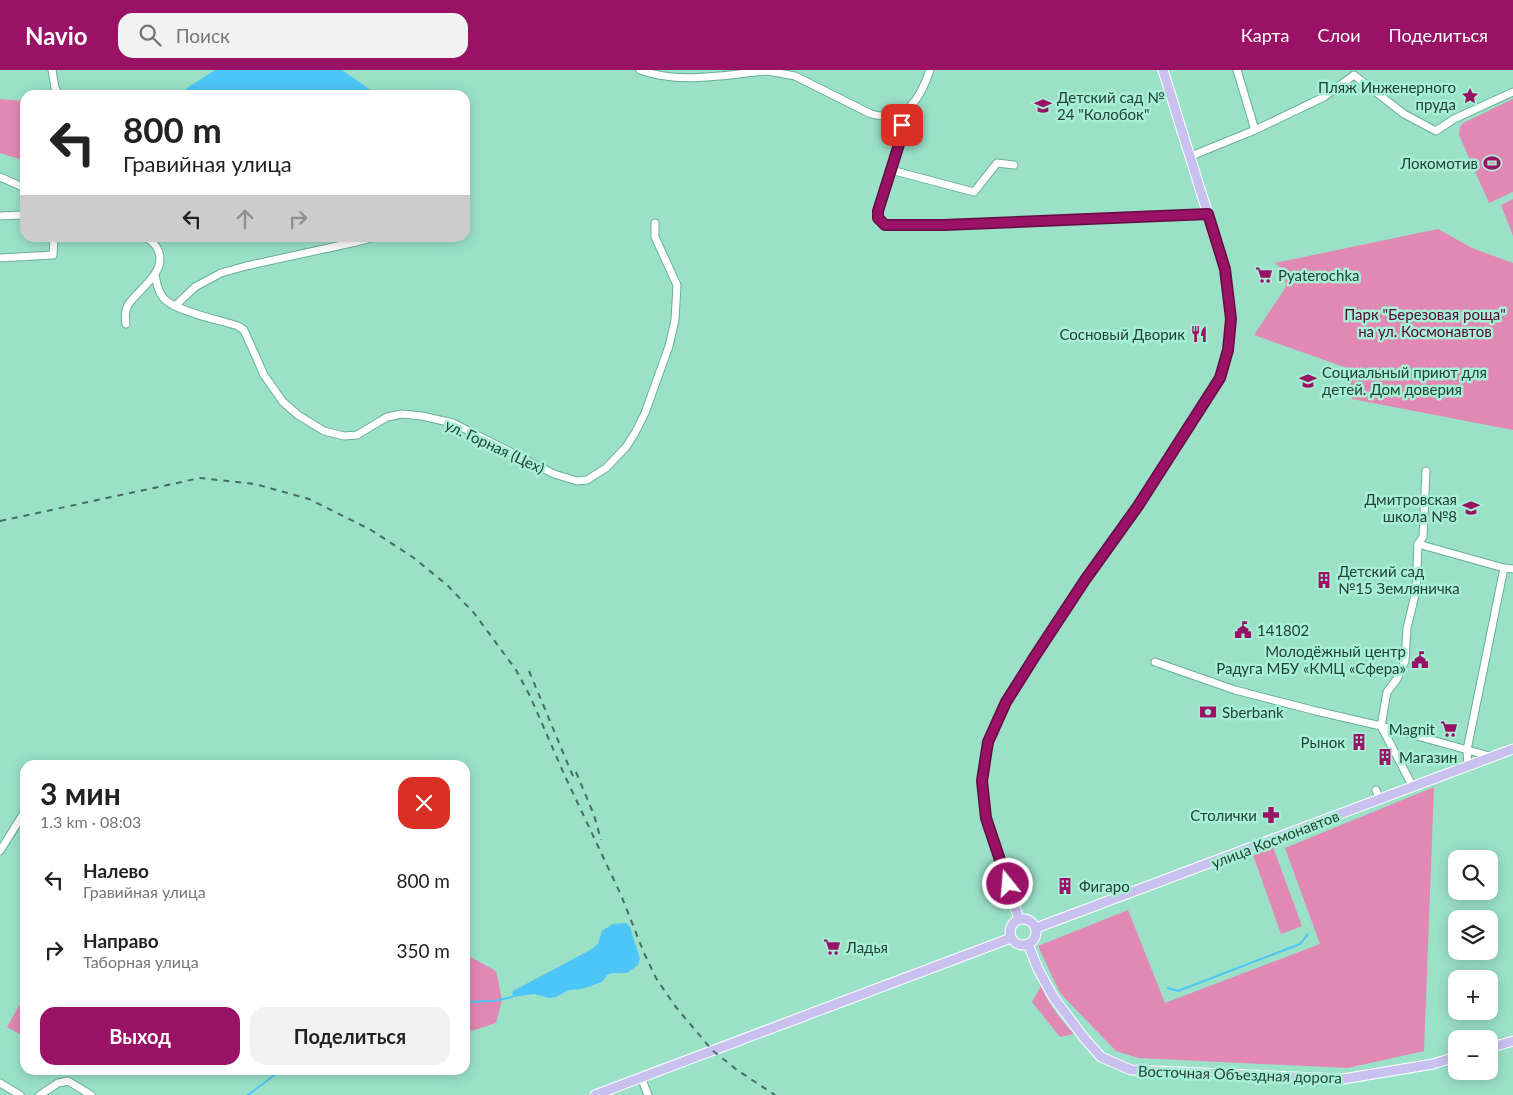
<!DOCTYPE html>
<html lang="ru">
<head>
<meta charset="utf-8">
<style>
	:root { --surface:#fff; --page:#f2f2f2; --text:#222; --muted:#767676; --accent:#991266 }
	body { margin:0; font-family:Lato,sans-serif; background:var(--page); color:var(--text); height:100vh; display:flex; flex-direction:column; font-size:19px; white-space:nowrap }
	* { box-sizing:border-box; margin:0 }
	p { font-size:16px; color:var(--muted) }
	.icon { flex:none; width:28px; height:28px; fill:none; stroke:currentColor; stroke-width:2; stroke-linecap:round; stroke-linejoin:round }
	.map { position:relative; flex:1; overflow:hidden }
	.details { position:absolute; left:20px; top:690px; width:450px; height:315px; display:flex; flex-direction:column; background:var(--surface); border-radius:15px; box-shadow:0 2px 12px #0003 }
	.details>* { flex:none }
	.banner { position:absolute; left:20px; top:20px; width:450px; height:152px; border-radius:15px; box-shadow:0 2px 12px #0003; background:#fff; color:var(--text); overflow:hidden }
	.controls { position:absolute; left:1448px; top:780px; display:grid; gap:10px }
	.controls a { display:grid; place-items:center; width:50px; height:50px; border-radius:10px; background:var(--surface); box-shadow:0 2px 12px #0003; font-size:25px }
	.pin { position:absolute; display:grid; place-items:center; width:42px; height:42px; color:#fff; margin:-21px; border-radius:10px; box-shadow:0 2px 8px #0006 }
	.me { position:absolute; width:55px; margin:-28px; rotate:343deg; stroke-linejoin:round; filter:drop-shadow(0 0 4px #0008) }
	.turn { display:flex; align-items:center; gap:18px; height:105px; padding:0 20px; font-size:22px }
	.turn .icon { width:65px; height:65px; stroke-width:2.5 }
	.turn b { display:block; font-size:35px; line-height:42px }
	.lanes { display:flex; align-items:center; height:48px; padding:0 20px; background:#0003; justify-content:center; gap:25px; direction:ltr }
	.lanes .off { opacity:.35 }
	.round { display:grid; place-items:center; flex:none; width:52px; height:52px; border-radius:15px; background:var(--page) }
	.headline { display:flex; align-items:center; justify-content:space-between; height:85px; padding:0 20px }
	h1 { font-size:30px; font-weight:700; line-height:38px }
	.button { display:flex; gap:10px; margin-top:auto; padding:10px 20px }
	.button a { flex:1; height:58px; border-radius:15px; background:var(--accent); color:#fff; font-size:20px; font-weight:700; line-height:58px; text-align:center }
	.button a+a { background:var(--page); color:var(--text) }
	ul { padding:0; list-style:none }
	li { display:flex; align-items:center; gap:15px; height:70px; padding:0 20px }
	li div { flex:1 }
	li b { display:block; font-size:19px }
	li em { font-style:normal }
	header { display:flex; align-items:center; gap:30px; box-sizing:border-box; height:70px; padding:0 25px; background:var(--accent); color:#fff }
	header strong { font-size:24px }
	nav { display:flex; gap:28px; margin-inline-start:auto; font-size:18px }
	.search { width:350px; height:45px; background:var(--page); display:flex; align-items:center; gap:12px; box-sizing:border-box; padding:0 18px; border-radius:15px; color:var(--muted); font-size:19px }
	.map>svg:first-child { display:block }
	.green { fill:#e288b4 }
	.water { fill:#4ec5f7 }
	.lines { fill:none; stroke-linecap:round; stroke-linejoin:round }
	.stream { stroke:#4ec5f7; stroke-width:2 }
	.minor-casing { stroke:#69af96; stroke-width:9 }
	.major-casing { stroke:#fff; stroke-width:11 }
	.minor { stroke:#fff; stroke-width:7 }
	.major { stroke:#c8c1f0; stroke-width:9 }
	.rail { stroke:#456e60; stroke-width:2; stroke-dasharray:6 6; stroke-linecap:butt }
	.route-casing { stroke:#630c42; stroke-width:12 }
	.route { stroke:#991266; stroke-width:9 }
	.labels { text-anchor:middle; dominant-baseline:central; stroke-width:5; stroke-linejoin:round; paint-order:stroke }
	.poi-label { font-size:15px; fill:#244137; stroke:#a7efd5; text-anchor:start }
	.park-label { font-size:15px; fill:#520835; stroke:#a7efd5 }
	.street-label { font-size:15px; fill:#244137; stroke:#a7efd5 }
</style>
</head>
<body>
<header>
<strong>Navio</strong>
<div class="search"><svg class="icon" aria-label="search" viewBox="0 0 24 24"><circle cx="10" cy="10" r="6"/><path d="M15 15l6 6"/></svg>Поиск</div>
<nav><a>Карта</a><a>Слои</a><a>Поделиться</a></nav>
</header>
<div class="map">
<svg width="1513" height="1025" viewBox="0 0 1513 1025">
	<rect width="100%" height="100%" fill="#9ae1c8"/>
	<g class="green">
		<polygon points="0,29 25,31 25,91 0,83"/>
		<polygon points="1513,29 1513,122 1489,133 1459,65 1460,57 1463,53"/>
		<polygon points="1513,129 1513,166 1501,135"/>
		<polygon points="1438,159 1472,178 1513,193 1513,360 1352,329 1350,299 1254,265 1286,217 1284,200 1275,193"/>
		<polygon points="1434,717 1424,981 1348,998 1138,988 1116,981 1060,923 1038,876 1128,840 1165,933 1320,874 1285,778"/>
		<polygon points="1273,777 1302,856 1281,864 1253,785"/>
		<polygon points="467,885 496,901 502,930 496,953 465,963 465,886"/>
		<path d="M1041,916c7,17 20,35 33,48l-14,3 -28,-35z"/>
		<polygon points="25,925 25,967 7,957"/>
	</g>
	<g class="water">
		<polygon points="215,0 342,0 378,25 182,25 187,18"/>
		<polygon points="626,853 630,857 640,889 638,895 627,903 613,903 607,905 602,912 582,919 569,920 556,927 549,928 534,924 512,927 513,921 592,879 598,874 602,861 613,854"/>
	</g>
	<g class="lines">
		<g class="stream">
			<polyline points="1168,918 1178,921 1300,874 1308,864"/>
			<polyline points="465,932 494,931 512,927"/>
			<polyline points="248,1025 281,1000"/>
		</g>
		<g class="minor-casing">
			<g id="minor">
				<polyline points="52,0 55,18 59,25"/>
				<path d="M640,0c41,15 86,4 128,1l27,5 76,38c35,10 49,-15 59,-44"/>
				<polyline points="1237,0 1255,60"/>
				<polyline points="900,44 902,55 901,67 879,141 878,148 885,155 944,155 1208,144"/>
				<polyline points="1191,86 1255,60 1324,27 1354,5 1404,44 1436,61 1454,49 1513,22"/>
				<polyline points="891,100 974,122 997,93 1014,95"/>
				<polyline points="0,107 25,118"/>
				<polyline points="0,146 25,145"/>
				<polyline points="356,172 371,168"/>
				<polyline points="0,188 53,185 54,168"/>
				<path d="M155,205c2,10 4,21 13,27 16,11 51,18 70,24l6,4 20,45 19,27 15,13 26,16 20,5 13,-1 30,-18 15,-3 20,2 31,7 101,51 23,7 10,-1 19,-12 20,-21 9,-14 10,-20 24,-67 6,-26 2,-35 -22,-48v-14"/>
				<polyline points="175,236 195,217 221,203 246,196 356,172 359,168"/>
				<path d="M126,254c-1,-6 -1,-13 2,-19 10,-16 42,-34 29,-57 -3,-5 -6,-8 -11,-10"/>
				<polyline points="1418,474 1423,467 1426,401"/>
				<polyline points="1155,592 1235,620 1316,641 1381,656 1493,687"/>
				<polyline points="1468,697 1467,680 1504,498"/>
				<polyline points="1413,717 1381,656 1387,622 1397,609 1405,591 1407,558 1416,521 1418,474 1504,498 1513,499"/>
				<polyline points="1376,720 1380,730"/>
				<polyline points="0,781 25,741"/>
				<polyline points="641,1007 648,1025"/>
				<polyline points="0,1013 20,1025"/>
				<polyline points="40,1025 58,1013 68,1011 91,1025"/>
			</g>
		</g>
		<g class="major-casing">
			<g id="major">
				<circle cx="1023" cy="862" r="13"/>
				<polyline points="1019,849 986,748 982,711 988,672 1006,632 1035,586 1085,510 1138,436 1220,308 1228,280 1231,249 1225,199 1163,0"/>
				<polyline points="1036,858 1513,679"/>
				<polyline points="1028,874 1038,899 1054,928 1085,969 1101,987 1131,1000 1343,1009 1433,994 1456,987"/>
				<polyline points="1489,978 1513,971"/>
				<polyline points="595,1025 1011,868"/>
			</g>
		</g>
		<use href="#minor" class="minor"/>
		<use href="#major" class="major"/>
		<g class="rail">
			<polyline points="0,451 200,408 255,414 309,429 371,460 414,488 447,515 474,543 516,600 530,626 564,704 621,825 644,883 656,908 675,936 712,980 737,1000 775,1025"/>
			<polyline points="529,601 575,711"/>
			<polyline points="576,702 594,745 601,770"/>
		</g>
	</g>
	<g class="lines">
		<g class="route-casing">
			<polyline id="route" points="902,55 901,68 878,141 878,148 885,155 944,155 1208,144 1225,199 1231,249 1228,280 1220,308 1138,436 1085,510 1035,586 1006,632 988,672 982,711 986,748 1008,814"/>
		</g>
		<use href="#route" class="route"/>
	</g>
	<defs>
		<g id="sight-bare" transform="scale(1.35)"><path d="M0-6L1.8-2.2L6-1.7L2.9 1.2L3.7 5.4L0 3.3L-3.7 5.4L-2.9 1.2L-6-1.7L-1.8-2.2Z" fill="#991266" stroke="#a7efd5" stroke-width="2.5" paint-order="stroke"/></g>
		<g id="school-bare" transform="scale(1.35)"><path d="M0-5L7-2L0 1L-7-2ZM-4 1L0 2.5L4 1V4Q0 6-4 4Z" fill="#991266" stroke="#a7efd5" stroke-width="2.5" paint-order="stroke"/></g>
		<g id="stadium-bare" transform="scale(1.35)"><path d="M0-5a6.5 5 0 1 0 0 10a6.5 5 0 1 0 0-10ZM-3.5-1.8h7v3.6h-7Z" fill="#991266" stroke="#a7efd5" stroke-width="2.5" paint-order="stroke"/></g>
		<g id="supermarket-bare" transform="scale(1.35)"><path d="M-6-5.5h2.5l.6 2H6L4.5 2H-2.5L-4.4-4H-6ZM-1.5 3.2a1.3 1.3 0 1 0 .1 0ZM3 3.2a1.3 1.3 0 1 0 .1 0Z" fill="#991266" stroke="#a7efd5" stroke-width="2.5" paint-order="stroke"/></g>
		<g id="restaurant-bare" transform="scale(1.35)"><path d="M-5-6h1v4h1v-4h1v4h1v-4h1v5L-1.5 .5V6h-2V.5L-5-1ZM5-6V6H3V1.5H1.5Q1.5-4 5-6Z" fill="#991266" stroke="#a7efd5" stroke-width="2.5" paint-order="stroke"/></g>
		<g id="building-bare" transform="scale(1.35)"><path d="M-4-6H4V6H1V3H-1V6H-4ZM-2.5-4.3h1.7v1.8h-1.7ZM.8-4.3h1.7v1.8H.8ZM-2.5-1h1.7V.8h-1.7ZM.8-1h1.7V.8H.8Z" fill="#991266" stroke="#a7efd5" stroke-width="2.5" paint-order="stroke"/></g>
		<g id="civic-bare" transform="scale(1.35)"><path d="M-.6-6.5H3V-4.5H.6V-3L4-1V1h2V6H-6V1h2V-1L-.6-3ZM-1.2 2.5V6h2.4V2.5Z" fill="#991266" stroke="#a7efd5" stroke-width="2.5" paint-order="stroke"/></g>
		<g id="bank-bare" transform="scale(1.35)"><path d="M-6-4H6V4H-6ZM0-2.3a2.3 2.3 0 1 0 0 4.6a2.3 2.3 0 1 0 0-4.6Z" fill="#991266" stroke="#a7efd5" stroke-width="2.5" paint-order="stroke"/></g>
		<g id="pharmacy-bare" transform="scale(1.35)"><path d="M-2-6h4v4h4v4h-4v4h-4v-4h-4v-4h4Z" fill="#991266" stroke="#a7efd5" stroke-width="2.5" paint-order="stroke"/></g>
	</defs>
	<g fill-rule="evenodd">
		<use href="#sight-bare" x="1470" y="26"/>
		<use href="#school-bare" x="1043" y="36"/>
		<use href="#stadium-bare" x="1492" y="93"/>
		<use href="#supermarket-bare" x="1264" y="205"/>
		<use href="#restaurant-bare" x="1199" y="264"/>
		<use href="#school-bare" x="1308" y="311"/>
		<use href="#school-bare" x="1471" y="438"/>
		<use href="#building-bare" x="1324" y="510"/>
		<use href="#civic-bare" x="1243" y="560"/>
		<use href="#civic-bare" x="1420" y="590"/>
		<use href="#bank-bare" x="1208" y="642"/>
		<use href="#supermarket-bare" x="1449" y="659"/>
		<use href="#building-bare" x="1359" y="672"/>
		<use href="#building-bare" x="1385" y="687"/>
		<use href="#pharmacy-bare" x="1271" y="745"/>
		<use href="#building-bare" x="1065" y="816"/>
		<use href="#supermarket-bare" x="832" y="877"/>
	</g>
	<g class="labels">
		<g class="poi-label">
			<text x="1456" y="17" text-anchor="end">Пляж Инженерного<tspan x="1456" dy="17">пруда</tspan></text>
			<text x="1057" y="27">Детский сад №<tspan x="1057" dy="17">24 "Колобок"</tspan></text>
			<text x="1478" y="93" text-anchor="end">Локомотив</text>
			<text x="1278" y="205">Pyaterochka</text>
			<text x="1185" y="264" text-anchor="end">Сосновый Дворик</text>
			<text x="1322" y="302">Социальный приют для<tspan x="1322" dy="17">детей. Дом доверия</tspan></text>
			<text x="1457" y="429" text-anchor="end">Дмитровская<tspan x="1457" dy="17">школа №8</tspan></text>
			<text x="1338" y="501">Детский сад<tspan x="1338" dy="17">№15 Земляничка</tspan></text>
			<text x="1257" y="560">141802</text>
			<text x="1406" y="581" text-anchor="end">Молодёжный центр<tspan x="1406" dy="17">Радуга МБУ «КМЦ «Сфера»</tspan></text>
			<text x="1222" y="642">Sberbank</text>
			<text x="1435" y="659" text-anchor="end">Magnit</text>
			<text x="1345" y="672" text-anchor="end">Рынок</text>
			<text x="1399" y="687">Магазин</text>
			<text x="1257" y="745" text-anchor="end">Столички</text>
			<text x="1079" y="816">Фигаро</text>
			<text x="846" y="877">Ладья</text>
		</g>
		<g class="park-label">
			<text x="1425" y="244">Парк "Березовая роща"<tspan x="1425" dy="17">на ул. Космонавтов</tspan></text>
		</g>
		<g class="street-label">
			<text transform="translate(495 376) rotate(25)">ул. Горная (Цех)</text>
			<text transform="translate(1275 769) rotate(-21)">улица Космонавтов</text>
			<text transform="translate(1240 1004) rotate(2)">Восточная Объездная дорога</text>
		</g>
	</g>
</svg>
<div class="controls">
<a><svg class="icon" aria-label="search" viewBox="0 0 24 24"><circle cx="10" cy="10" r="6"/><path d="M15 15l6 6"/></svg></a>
<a><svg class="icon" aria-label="layers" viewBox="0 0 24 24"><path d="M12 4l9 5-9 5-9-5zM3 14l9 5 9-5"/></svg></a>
<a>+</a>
<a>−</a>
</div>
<div class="pin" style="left:902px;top:55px;background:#d93025"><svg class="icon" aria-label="arrive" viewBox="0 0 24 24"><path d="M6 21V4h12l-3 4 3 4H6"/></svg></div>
<svg class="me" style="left:1008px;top:814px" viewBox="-20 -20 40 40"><circle r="17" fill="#991266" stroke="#fff" stroke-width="3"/><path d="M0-11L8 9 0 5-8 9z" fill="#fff"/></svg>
<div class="banner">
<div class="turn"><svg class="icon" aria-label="left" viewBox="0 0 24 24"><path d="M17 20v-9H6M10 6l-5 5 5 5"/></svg><div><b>800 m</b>Гравийная улица</div></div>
<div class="lanes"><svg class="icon" aria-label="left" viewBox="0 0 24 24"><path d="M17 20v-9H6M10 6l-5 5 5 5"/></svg><svg class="icon off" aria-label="ahead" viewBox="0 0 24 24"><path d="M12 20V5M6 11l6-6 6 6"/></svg><svg class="icon off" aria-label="right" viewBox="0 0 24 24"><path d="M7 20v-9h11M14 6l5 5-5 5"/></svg></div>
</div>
<section class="details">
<div class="headline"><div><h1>3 мин</h1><p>1.3 km · 08:03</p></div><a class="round" style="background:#d93025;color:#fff"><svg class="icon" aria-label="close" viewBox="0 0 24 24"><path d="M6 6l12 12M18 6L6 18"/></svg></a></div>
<ul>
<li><svg class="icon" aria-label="left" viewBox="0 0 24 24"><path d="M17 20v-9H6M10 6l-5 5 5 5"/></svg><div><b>Налево</b><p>Гравийная улица</p></div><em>800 m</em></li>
<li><svg class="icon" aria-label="right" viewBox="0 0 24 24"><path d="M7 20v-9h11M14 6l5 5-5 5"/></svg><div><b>Направо</b><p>Таборная улица</p></div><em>350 m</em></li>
</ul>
<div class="button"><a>Выход</a><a>Поделиться</a></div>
</section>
</div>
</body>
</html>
